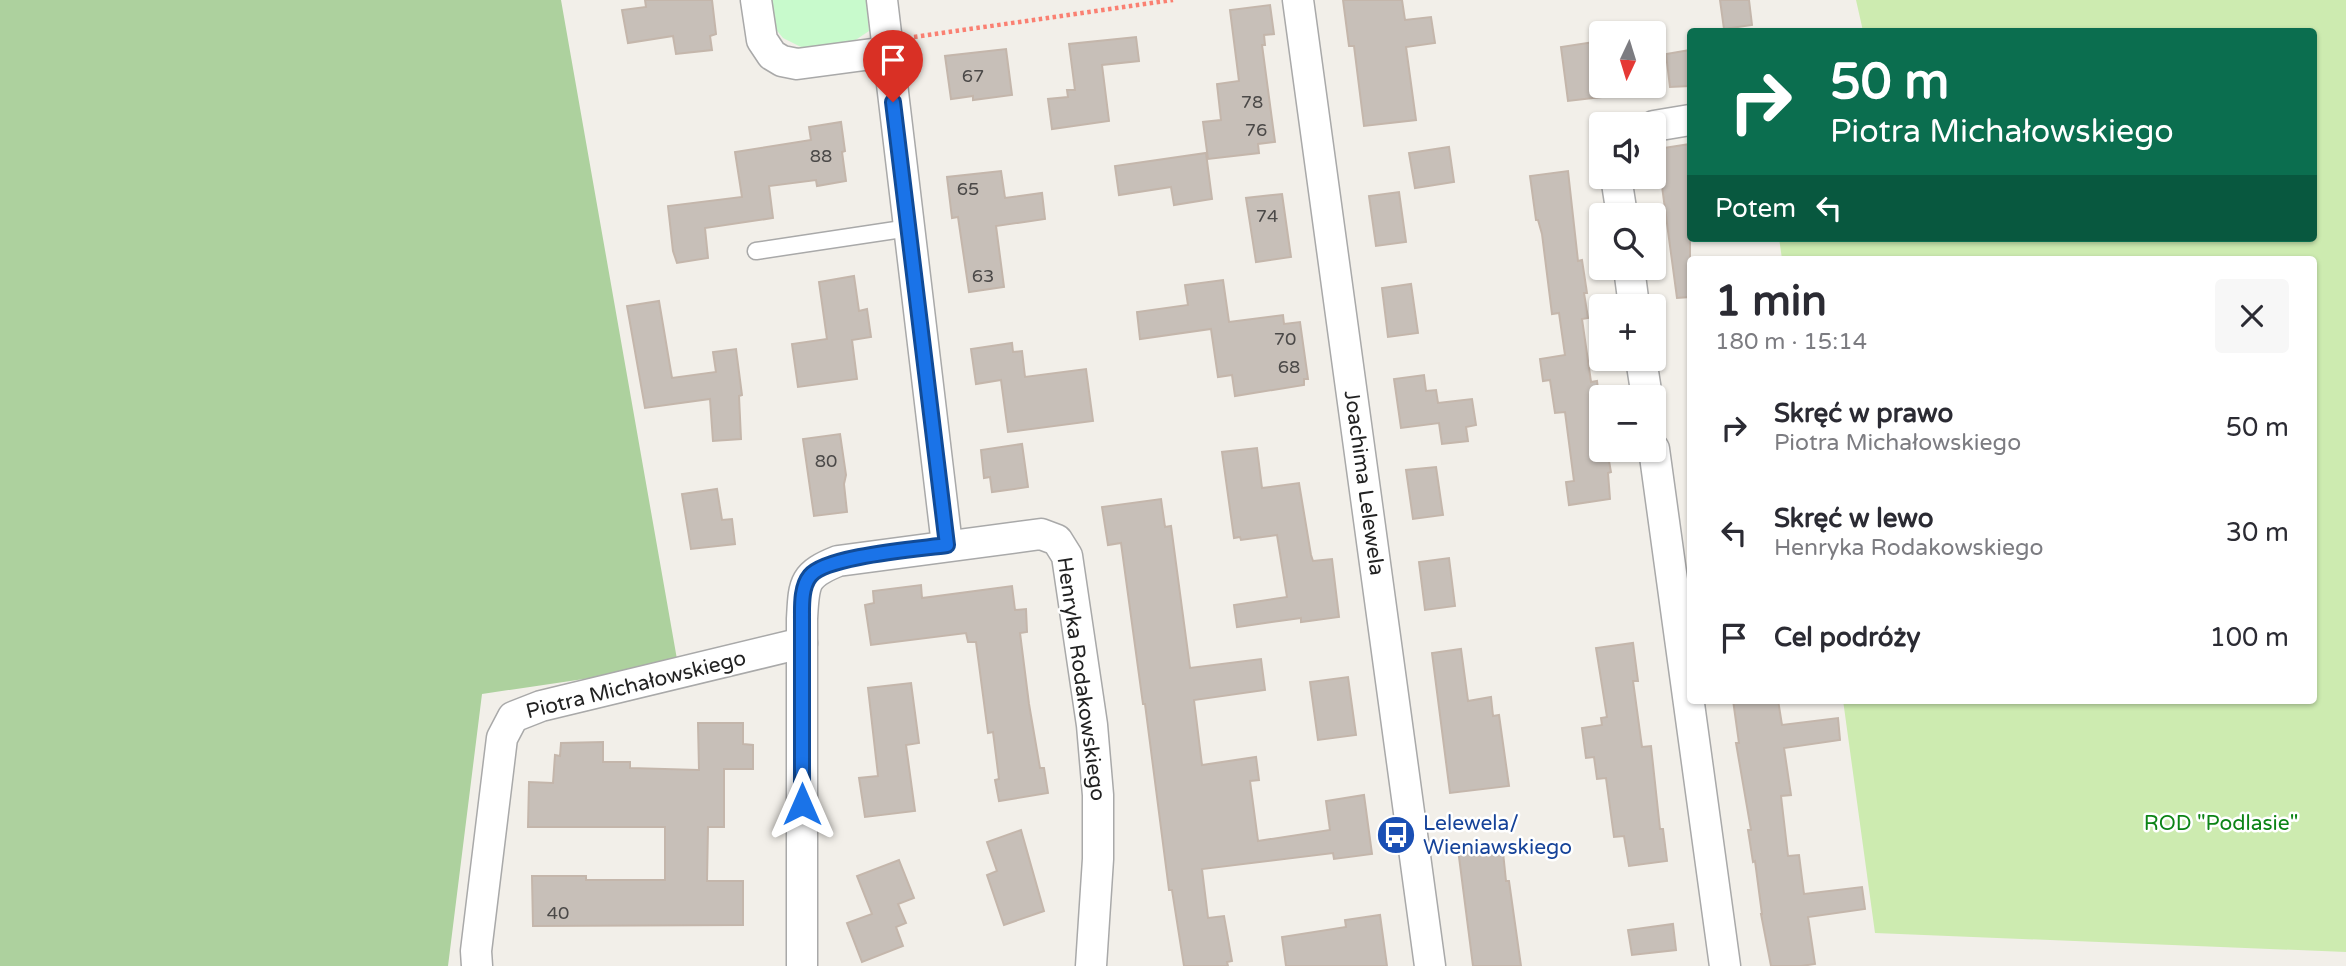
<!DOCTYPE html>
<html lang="pl">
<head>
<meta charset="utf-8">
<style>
	:root { --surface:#fff; --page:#f7f7f7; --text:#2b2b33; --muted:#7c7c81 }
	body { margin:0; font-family:"Varela Round",sans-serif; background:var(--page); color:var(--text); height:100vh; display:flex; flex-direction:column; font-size:26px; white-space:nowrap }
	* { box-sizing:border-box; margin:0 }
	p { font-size:23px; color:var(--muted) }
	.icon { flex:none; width:38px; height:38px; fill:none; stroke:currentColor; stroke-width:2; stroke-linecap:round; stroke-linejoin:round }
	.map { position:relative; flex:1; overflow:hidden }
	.sheet { position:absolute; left:1687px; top:256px; width:630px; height:448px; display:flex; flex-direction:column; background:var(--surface); border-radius:7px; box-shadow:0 2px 5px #0004 }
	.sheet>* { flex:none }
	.guide { position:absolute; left:1687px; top:28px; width:630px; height:214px; border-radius:7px; box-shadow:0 2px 5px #0004; background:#0b6e4f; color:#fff; overflow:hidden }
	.needle { width:46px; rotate:184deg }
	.buttons { position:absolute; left:1589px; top:21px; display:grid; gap:14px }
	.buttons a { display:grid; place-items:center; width:77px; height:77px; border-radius:7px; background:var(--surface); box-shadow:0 2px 5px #0004; font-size:35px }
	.pin { position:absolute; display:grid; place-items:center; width:60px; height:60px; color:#fff; margin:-72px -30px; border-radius:50% 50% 50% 0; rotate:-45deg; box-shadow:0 0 7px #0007 }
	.pin .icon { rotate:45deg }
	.me { position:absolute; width:77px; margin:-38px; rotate:0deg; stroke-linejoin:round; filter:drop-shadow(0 0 5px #0008) }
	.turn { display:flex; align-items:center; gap:24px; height:147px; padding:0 28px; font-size:32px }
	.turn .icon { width:91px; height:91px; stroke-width:2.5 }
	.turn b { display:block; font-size:49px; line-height:60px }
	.then { display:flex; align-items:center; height:66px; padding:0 28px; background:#0003; gap:14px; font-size:26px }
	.round { display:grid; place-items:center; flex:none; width:74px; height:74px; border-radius:7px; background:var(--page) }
	.summary { display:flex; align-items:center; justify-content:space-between; height:119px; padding:0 28px }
	h1 { font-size:42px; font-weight:700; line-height:52px }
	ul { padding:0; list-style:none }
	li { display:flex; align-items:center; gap:21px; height:105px; padding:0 28px }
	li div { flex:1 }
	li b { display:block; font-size:26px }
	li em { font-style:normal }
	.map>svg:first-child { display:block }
	.grass { fill:#cdebb0 }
	.forest { fill:#add19e }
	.park { fill:#c8facc }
	.building { fill:#c7bfb8; stroke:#c4b6ab; stroke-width:2 }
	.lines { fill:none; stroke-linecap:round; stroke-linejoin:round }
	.service-casing { stroke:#a9a9a9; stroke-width:19 }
	.minor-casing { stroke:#a9a9a9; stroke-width:33 }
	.path { stroke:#fa8072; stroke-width:4.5; stroke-dasharray:3.5 3.5; stroke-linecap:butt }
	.service { stroke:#fff; stroke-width:16 }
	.minor { stroke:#fff; stroke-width:30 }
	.route-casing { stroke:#114b97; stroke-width:18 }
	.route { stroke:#1a73e8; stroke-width:12 }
	.labels { text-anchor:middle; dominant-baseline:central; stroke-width:5; stroke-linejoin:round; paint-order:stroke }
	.number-label { font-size:18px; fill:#4b4948 }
	.street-label { font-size:21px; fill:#222; stroke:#fff }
	.transit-label { font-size:21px; fill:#164399; stroke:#fff; text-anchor:start }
	.park-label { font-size:21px; fill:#0c8416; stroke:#fff }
</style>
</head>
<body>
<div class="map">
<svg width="2346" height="966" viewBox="0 0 2346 966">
	<rect width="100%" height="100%" fill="#f2efe9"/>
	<polygon class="grass" points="1856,0 2346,0 2346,952 1875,933 1843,700 2314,700 2314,259 1782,259 1779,238 2314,238 2314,32 1863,31"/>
	<polygon class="forest" points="0,0 561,0 678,665 482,694 448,966 0,966"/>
	<polygon class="park" points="767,0 866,0 869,31 848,45 805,49 783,38 770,22"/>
	<g class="building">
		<polygon points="645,0 712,0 716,34 710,36 712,50 676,54 673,36 628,43 622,10 646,7"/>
		<polygon points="1343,0 1402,0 1405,20 1431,17 1435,43 1406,47 1416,120 1364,126 1354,46 1349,46"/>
		<polygon points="1720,0 1749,0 1752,25 1724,29"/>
		<polygon points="1270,5 1274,34 1264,35 1265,45 1262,45 1275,142 1258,144 1259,153 1208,159 1203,122 1221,120 1217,84 1239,81 1230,10"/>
		<polygon points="1136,37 1139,61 1102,65 1109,121 1052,129 1048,99 1068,97 1067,90 1075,90 1069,44"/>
		<polygon points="1601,41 1601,97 1568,101 1561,47"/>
		<polygon points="1006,49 1012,95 973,100 973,96 951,99 945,56"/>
		<polygon points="1690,50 1690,86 1670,87 1666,54"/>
		<polygon points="841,122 845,151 842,152 846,181 817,186 816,180 769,186 773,218 705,228 708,258 677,263 673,251 668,206 742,197 735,152 811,140 809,127"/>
		<polygon points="1690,144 1690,297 1677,298 1657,149"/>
		<polygon points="1449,147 1454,182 1415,188 1409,153"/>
		<polygon points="1206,153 1212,199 1174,205 1171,187 1119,195 1115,166"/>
		<polygon points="1001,171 1005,198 1042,193 1045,219 996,226 1004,287 969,292 958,217 952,218 947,177"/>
		<polygon points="1568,171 1578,261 1582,260 1587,293 1584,293 1588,318 1582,319 1591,382 1597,381 1601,414 1601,450 1607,450 1611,472 1608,473 1610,499 1569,505 1566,482 1574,481 1565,412 1555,413 1550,380 1543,381 1540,359 1565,355 1559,313 1552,314 1542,234 1538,220 1536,220 1530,176"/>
		<polygon points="1399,192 1406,242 1376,246 1369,196"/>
		<polygon points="1282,194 1291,257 1256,262 1246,198"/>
		<polygon points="854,276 859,311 867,309 871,337 852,340 857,379 798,387 792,344 827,339 819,282"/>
		<polygon points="1223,280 1229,322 1283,315 1284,324 1300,322 1308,379 1304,379 1304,385 1235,396 1232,375 1218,377 1211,329 1140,339 1137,312 1188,305 1185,285"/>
		<polygon points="1411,284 1418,333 1388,337 1382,288"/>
		<polygon points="659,301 672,378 716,372 713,352 736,349 742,395 739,396 741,439 713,441 710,399 645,408 627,306"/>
		<polygon points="1012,343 1013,352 1022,351 1025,377 1086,369 1093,421 1008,432 1001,380 976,384 971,349"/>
		<polygon points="1424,375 1426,391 1436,390 1438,403 1472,399 1476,425 1466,427 1468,441 1442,444 1439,423 1401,428 1394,379"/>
		<polygon points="840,434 846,475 844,484 847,512 814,516 803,439"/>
		<polygon points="1022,444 1028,487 992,492 990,477 984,478 981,450"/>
		<polygon points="1257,448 1262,488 1299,483 1311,555 1313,561 1332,559 1339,617 1301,622 1301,618 1237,627 1234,605 1287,597 1277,535 1241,540 1240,537 1234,538 1222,452"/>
		<polygon points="1436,467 1443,515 1413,519 1406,470"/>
		<polygon points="717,489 722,520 732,519 735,544 691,549 682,494"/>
		<polygon points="1161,499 1165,527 1171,526 1190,668 1261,659 1265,690 1194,700 1202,765 1256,757 1259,780 1250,781 1258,841 1330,830 1326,801 1364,795 1372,854 1334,859 1333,853 1202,869 1208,918 1224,916 1232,961 1227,962 1228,966 1184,966 1172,890 1169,890 1145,704 1143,704 1121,543 1108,545 1102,507"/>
		<polygon points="1449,558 1455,606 1425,610 1419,562"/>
		<polygon points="921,585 922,598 1012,586 1015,610 1026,609 1027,632 1020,633 1029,704 1040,768 1044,768 1048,793 999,801 995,780 999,779 993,732 988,733 976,642 968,642 966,633 871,645 865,605 874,603 873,591"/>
		<polygon points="1633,643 1638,681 1633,681 1642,747 1651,746 1660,829 1663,829 1667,861 1629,866 1624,836 1614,837 1606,778 1597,779 1594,757 1586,758 1582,728 1602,725 1601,718 1607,717 1596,648"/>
		<polygon points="1461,649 1468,701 1491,697 1493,716 1499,715 1509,786 1450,793 1432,653"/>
		<polygon points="1348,677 1356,735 1318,740 1310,682"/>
		<polygon points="911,683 919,743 906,745 915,811 865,817 859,778 878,776 868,688"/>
		<polygon points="1733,700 1778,700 1782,725 1838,718 1840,740 1784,748 1791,795 1781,796 1788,856 1799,855 1804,894 1862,887 1865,909 1808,917 1815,964 1801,966 1771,966 1761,914 1762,914 1755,861 1753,862 1748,830 1751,830 1736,743 1739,743"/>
		<polygon points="698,723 743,723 743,744 753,745 753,769 724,769 724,827 708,827 707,881 743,881 743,925 533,926 532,876 586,876 586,880 665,880 665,827 528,827 529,782 553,783 555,755 560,756 561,743 603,742 603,762 630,762 630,768 699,770"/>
		<polygon points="1021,830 1044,911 1004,925 987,875 997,871 987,842"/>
		<polygon points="1494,844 1495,853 1503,852 1506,881 1509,881 1521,966 1473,966 1458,849"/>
		<polygon points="899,860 914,898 898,904 906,923 896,927 903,946 862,962 847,923 872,914 857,876"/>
		<polygon points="1380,915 1387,966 1286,966 1282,937 1346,927 1345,920"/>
		<polygon points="1673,924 1676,950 1632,955 1628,930"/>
	</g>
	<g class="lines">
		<g class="service-casing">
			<polyline id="service" points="756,251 909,228"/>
		</g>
		<g class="minor-casing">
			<g id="minor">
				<polyline points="756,0 762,40 772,55 782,61 797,64 887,52"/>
				<polyline points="882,0 947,545"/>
				<polyline points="1298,0 1430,966"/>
				<polyline points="1654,126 1690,120"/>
				<polyline points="1616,177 1622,215"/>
				<polyline points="1629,268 1634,306"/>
				<polyline points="1641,359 1647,397"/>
				<polyline points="1654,449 1725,966"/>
				<polyline points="477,966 476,951 502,738 513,717 541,706 802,643"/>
				<path d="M802,966v-347c2,-36 1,-44 36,-58l203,-27 16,6 10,16 25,169 6,70v64l-7,107"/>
			</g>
		</g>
		<polyline class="path" points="914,37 1173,0"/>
		<use href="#service" class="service"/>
		<use href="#minor" class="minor"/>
	</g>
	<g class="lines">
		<g class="route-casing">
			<path id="route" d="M802,804v-185c0,-13 -1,-32 8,-43 15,-20 109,-27 137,-31l-54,-443"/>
		</g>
		<use href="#route" class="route"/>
	</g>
	<defs>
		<g id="bus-disc" transform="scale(2.0125)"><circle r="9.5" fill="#1a4fb4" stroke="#fff"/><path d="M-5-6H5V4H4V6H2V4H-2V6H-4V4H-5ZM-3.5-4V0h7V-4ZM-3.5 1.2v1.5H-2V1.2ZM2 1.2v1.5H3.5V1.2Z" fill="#fff"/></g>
	</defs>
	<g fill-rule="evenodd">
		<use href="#bus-disc" x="1396" y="835"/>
	</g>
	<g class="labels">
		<g class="number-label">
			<text x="973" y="76">67</text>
			<text x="1252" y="102">78</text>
			<text x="1256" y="130">76</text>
			<text x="821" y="156">88</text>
			<text x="968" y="189">65</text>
			<text x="1267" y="216">74</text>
			<text x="983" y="276">63</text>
			<text x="1285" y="339">70</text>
			<text x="1289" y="367">68</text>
			<text x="826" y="461">80</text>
			<text x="558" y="913">40</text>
		</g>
		<g class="street-label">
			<text transform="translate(1364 483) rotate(82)">Joachima Lelewela</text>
			<text transform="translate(1081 679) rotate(82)">Henryka Rodakowskiego</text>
			<text transform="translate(636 685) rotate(-14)">Piotra Michałowskiego</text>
		</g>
		<g class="transit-label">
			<text x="1423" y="823">Lelewela/<tspan x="1423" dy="24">Wieniawskiego</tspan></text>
		</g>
		<g class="park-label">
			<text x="2221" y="823">ROD "Podlasie"</text>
		</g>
	</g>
</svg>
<div class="buttons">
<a><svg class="needle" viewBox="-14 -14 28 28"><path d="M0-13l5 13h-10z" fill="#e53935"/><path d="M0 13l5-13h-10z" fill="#7c7c81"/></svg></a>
<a><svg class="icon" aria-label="sound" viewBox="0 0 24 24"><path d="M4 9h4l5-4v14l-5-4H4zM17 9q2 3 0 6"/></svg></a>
<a><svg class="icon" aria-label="search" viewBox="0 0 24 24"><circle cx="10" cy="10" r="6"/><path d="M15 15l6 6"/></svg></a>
<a>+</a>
<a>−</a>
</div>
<div class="pin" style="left:893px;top:102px;background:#d93025"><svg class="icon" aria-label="arrive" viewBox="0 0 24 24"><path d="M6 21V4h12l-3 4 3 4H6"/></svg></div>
<svg class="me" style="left:802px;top:804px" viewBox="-20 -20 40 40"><path d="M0-17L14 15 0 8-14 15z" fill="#1a73e8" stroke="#fff" stroke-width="4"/></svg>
<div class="guide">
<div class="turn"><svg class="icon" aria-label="right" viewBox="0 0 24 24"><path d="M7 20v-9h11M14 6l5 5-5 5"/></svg><div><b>50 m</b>Piotra Michałowskiego</div></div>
<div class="then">Potem<svg class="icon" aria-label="left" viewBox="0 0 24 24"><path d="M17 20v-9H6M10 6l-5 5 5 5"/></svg></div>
</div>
<section class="sheet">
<div class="summary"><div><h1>1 min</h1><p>180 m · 15:14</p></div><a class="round"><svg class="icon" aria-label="close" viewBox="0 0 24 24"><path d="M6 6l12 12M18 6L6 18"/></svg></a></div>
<ul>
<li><svg class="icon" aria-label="right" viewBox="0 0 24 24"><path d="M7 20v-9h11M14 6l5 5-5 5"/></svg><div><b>Skręć w prawo</b><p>Piotra Michałowskiego</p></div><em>50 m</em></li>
<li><svg class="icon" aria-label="left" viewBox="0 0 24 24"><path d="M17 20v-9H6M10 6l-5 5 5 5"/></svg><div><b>Skręć w lewo</b><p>Henryka Rodakowskiego</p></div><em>30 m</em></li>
<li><svg class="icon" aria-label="arrive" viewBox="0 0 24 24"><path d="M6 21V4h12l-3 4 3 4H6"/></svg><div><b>Cel podróży</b></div><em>100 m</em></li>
</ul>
</section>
</div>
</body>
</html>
